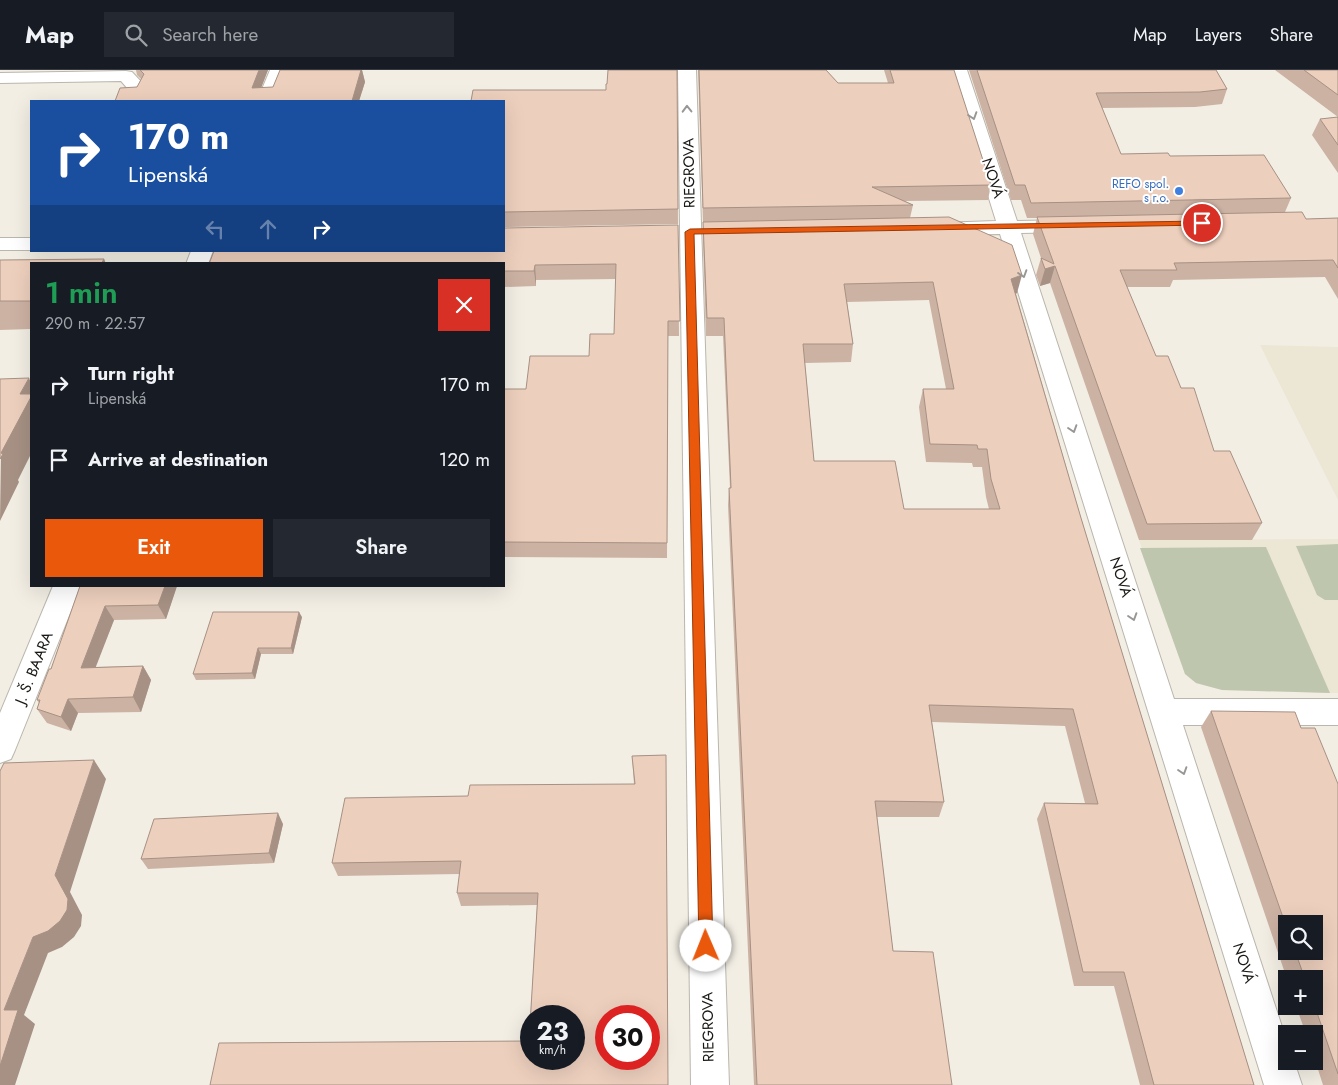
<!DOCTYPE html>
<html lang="en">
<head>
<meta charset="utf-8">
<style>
	:root { --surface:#171b24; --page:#242831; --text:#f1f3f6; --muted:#9ea1a6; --line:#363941; --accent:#ea580c }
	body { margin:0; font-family:Jost,sans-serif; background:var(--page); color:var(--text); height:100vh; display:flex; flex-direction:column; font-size:19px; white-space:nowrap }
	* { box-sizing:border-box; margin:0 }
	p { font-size:16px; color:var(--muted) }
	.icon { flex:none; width:28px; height:28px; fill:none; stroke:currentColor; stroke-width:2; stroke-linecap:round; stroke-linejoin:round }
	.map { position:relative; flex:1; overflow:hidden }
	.panel { position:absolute; left:30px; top:192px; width:475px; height:325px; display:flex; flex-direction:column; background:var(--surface); border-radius:0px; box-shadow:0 5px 20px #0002 }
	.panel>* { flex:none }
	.hud { position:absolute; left:30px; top:30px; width:475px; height:152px; border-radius:0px; box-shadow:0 5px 20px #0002; background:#1a4fa0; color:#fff; overflow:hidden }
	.buttons { position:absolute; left:1278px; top:845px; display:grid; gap:10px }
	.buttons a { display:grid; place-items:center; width:45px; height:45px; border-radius:0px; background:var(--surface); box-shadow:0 5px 20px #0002; font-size:25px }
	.speed { position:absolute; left:520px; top:935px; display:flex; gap:10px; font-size:25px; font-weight:700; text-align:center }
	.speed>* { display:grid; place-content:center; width:65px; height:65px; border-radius:50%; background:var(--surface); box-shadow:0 5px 20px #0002; line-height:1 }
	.speed small { font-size:12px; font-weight:400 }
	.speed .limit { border:8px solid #d22; background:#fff; color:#111 }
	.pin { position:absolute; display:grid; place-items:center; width:42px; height:42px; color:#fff; margin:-21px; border:2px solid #fff; border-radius:50%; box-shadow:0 1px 5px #0007 }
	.me { position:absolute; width:55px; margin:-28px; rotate:359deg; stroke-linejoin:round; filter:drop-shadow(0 0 4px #0008) }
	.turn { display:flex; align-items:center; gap:18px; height:105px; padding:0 15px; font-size:22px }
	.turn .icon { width:65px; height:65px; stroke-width:2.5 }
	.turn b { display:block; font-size:35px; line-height:42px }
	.lanes { display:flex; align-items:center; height:48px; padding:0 15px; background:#0003; justify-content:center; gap:25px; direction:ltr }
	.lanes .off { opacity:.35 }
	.round { display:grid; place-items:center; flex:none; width:52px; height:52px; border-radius:0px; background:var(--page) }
	.head { display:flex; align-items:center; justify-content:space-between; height:85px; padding:0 15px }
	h1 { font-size:30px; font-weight:600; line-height:38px; color:#1e9e55 }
	.button { display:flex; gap:10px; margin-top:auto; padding:10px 15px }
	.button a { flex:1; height:58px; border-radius:0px; background:var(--accent); color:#fff; font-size:20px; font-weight:600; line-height:58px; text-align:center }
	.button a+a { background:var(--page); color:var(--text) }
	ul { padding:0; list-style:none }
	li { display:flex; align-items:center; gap:15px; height:75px; padding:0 15px }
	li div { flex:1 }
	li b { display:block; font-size:19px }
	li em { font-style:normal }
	header { display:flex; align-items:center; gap:30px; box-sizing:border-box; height:70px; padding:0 25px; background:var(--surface); border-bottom:1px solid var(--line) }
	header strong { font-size:24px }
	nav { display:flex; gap:28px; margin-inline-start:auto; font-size:18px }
	.search { width:350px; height:45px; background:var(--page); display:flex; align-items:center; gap:12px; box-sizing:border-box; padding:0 18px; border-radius:0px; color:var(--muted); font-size:19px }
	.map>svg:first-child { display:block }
	.built { fill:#ece6d4 }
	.green { fill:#bfc6ae }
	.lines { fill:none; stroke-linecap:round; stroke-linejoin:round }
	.minor-casing { stroke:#bab6ad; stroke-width:2 }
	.minor { fill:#fff; fill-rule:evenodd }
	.wall { fill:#ccb2a3; fill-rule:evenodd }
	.shaded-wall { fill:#a69184 }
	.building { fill:#edcfbd; stroke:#a69184; fill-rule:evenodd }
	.oneway { stroke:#989795 }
	.route { fill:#ea580c; stroke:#983908 }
	.shop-dot { fill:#3f7fe0; stroke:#fff; stroke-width:2 }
	.labels { text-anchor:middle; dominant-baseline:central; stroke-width:4; stroke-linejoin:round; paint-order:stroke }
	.far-shop-label { font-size:12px; fill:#366cbe; stroke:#fff; text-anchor:end }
	.street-label { font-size:15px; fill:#191814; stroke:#fff }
</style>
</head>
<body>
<header>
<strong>Map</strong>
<div class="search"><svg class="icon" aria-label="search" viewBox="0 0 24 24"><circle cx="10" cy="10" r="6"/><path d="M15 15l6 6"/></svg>Search here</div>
<nav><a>Map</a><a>Layers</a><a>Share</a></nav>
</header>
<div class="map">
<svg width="1338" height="1015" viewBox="0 0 1338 1015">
	<rect width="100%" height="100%" fill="#f2eee4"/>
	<g class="built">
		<polygon points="1260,275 1338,277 1338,430 1270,295"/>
		<polygon points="1338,469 1338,623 1222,620 1196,613 1185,604 1139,470"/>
	</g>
	<g class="green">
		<polygon points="1338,474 1338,530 1325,530 1317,525 1296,476"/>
		<polygon points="1266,477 1330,623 1222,620 1196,613 1185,604 1140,478"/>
	</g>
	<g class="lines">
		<g class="minor-casing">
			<g id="minor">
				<polygon points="270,0 288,0 275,31 257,31"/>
				<polygon points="678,0 696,0 729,1015 691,1015"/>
				<polygon points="949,0 967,0 1017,151 1072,150 1079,152 1082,156 1079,160 1072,162 1021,163 1174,629 1338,629 1338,655 1183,655 1286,969 1286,991 1294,991 1302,1015 1264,1015 1000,164 938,165 931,163 928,159 931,155 938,153 996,151"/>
				<polygon points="126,1 132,2 147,18 140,31 122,31 128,19 121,11 0,13 0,3"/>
				<rect x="0" y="168" width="31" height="12"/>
				<polygon points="191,181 213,181 208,194 186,194"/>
				<polygon points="53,516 81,516 15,680 11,689 0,693 0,643"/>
			</g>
		</g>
		<use href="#minor" class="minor"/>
	</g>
	<g class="wall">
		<polygon points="136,0 268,0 261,18 273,17 280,0 362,0 365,12 359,31 115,31 137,17 141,9 137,5"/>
		<polygon points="677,0 678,154 504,157 504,31 606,20"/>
		<path d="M698,0h128l12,13h50l-4,-13h70l37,115 -3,15 -83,1 8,4 -3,13 107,75 -1,1 65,224 173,567h-114l-26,-99h-40l-37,-167 7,-16h41l-20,-77 -133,-4 12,80 -5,15h-62l16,134 59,134h-198l-26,-580 1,-17h1l-7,-152h-17l-3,-96v-17zM929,230l17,89h-23l-4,18 7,55 46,1 1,4h9l4,30 3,12h-85l-90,-48 -9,-98 46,-1 2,-18 -6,-42z"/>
		<polygon points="969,0 1216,0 1227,19 1222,34 1195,37 1102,38 1121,84 1170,86 1291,128 1285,142 1306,149 1338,148 1338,229 1325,207 1173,210 1170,217 1127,217 1156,286 1181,318 1214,381 1262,453 1252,470 1139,470 1050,213 1040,216 1036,205 1041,188 1033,164 1037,148 1027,148 1021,130 1011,130"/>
		<polygon points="1275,0 1338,0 1338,103 1312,65 1320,49 1338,47"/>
		<polygon points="678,155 679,266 668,266 667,488 504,487 504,319 526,319 589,286 614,264 616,209 536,210 536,216 504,217 504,194"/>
		<polygon points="104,189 106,194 31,194 31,259 0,260 0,190"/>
		<polygon points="80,516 177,516 166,549 114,550 95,597 143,596 151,610 141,642 78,643 71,661 47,653 37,639 39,633 37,630 51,599"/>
		<polygon points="302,547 293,584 261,584 255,609 196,610 193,604"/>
		<path d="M1211,641l90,17 37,56v301h-15l-9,-28v-23h-8l-10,-28h18v-27h-27l-86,-252zM1286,854l28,27h-28z"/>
		<polygon points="666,685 529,971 537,835 461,836 457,823 460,804 338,806 332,793 468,726 634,714 632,686"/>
		<polygon points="283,754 274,793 148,799 141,789"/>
	</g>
	<g class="shaded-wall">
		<polygon points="259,0 268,0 256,31 252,18"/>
		<polygon points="361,0 362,0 365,12 359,31 352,31"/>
		<polygon points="104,189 106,194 101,194"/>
		<polygon points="535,195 536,210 536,216 534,201"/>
		<polygon points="1055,196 1050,213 1040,216 1045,199"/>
		<polygon points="1022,205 1017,223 1007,227 1011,209"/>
		<polygon points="29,308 31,313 31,384 18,410 19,412 0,451 1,383 20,324"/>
		<polygon points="165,516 177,516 166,549 158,535"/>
		<polygon points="105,536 114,550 90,612 81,598"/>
		<polygon points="299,542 302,547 293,584 291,578"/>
		<polygon points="258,578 261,584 255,609 252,603"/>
		<polygon points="143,596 151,610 141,642 133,627"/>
		<polygon points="68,629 78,643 71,661 61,647"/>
		<polygon points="94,690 106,709 70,822 82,845 81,856 74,867 62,877 48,883 24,945 35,954 15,1015 0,1015 0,996 4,940 33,867 55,805"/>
		<polygon points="278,743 283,754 274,793 269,783"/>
	</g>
	<g class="building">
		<polygon points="140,0 259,0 252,18 273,17 280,0 361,0 352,31 115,31 120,18 137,17 144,4"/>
		<polygon points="608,0 677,0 678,139 504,142 504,31 471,31 473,20 606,20 606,14 607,14"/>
		<polygon points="699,0 826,0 838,13 894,13 890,0 954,0 991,115 872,117 913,135 703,138"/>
		<polygon points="977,0 1216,0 1227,19 1200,22 1096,23 1121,84 1168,83 1170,86 1264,85 1291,128 1031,133 1025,115 1015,115"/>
		<polygon points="1304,0 1338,0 1338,25"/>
		<polygon points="1338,47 1338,75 1320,49"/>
		<polygon points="1302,142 1306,149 1338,148 1338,198 1333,190 1174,193 1177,200 1120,200 1156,286 1168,286 1181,318 1194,318 1214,381 1230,381 1262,453 1147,454 1055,196 1045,199 1041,188 1054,194 1037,147"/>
		<path d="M949,147l63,28 10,30 -11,4 70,239 173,567h-100l-30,-113h-41l-39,-169 54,1 -25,-95 -144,-4 15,97 -69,-1 18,150 40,1 19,133h-195l-28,-597h2l-7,-170h-17l-4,-96zM933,212l21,107h-31l7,55 47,1 1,4h9l4,30 9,30h-96l-9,-48h-81l-11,-117h50l-9,-60z"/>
		<polygon points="678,155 680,251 668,251 667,473 504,472 504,319 526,319 530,286 589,286 590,264 614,264 616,194 535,195 534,201 504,201 504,194 209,194 214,181 504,181 504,158"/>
		<polygon points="104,189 101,194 31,194 31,231 0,231 0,190"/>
		<polygon points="29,308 20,324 31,324 31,327 1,383 3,384 0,389 0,309"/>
		<polygon points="80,516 165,516 158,535 105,536 81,598 143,596 133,627 68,629 61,647 37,639 40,630 37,630 49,599 51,599"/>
		<polygon points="213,542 299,542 291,578 258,578 252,603 193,604"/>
		<polygon points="1211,641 1295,642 1301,658 1315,658 1338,714 1338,1004 1314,934 1314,909 1305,909 1295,881 1314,881 1314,854 1286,854 1286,856"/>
		<path d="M666,685l2,330h-458l9,-42 310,-2 9,-148h-81l4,-32 -129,2 13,-65 123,-2 2,-11 165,-1 -3,-28zM531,946h43v43h-43zM606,946h43v43h-43z"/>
		<polygon points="94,690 55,805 68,829 67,840 60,851 48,861 33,867 4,940 18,940 0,996 0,701 4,693"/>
		<polygon points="278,743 269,783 141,789 154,749"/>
	</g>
	<defs><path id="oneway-chevron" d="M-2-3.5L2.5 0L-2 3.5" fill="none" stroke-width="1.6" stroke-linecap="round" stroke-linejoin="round" transform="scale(1.25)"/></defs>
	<g class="oneway">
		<use href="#oneway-chevron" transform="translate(687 39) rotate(-91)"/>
		<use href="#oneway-chevron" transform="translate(973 46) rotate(72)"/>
		<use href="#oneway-chevron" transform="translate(1023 204) rotate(72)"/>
		<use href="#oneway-chevron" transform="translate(1073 359) rotate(72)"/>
		<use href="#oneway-chevron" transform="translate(1133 547) rotate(72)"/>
		<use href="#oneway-chevron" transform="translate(1183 701) rotate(72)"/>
	</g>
	<polygon class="route" points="1202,151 1205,152 1205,155 694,164 713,876 711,881 706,883 701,881 699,876 685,162 690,159"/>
	<circle class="shop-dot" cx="1179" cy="121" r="5"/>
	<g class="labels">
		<g class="far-shop-label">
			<text x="1169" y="114">REFO spol.<tspan x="1169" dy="14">s r.o.</tspan></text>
		</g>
		<g class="street-label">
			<text transform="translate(689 103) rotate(-91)">RIEGROVA</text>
			<text transform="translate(993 108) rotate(72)">NOVÁ</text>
			<text transform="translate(1121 507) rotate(72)">NOVÁ</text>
			<text transform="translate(34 598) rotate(-68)">J. Š. BAARA</text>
			<text transform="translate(1244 893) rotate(72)">NOVÁ</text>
			<text transform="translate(708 957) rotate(-91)">RIEGROVA</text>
		</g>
	</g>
</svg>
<div class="buttons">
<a><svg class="icon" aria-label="search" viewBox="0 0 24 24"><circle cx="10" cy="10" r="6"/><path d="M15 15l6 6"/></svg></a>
<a>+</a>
<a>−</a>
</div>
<div class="speed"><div>23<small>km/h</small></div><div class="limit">30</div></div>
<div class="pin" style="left:1202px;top:153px;background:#d93025"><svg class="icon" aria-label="arrive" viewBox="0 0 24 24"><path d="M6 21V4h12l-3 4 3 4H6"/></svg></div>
<svg class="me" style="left:706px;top:876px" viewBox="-20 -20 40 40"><circle r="19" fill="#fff"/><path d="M0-13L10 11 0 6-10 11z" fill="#ea580c"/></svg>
<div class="hud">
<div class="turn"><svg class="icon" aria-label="right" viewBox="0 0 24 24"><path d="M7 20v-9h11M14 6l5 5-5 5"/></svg><div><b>170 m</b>Lipenská</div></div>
<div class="lanes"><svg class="icon off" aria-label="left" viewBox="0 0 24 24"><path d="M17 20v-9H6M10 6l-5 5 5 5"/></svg><svg class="icon off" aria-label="ahead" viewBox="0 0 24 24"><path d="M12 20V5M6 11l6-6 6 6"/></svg><svg class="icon" aria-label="right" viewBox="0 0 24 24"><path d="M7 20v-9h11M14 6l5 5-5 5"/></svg></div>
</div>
<section class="panel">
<div class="head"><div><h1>1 min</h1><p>290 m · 22:57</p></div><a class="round" style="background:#d93025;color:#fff"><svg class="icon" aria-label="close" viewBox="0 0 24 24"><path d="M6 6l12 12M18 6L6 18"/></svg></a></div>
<ul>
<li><svg class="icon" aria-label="right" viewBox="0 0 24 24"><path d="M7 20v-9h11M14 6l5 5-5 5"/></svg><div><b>Turn right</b><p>Lipenská</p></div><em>170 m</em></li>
<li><svg class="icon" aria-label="arrive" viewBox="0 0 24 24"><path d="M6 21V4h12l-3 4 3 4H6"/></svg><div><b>Arrive at destination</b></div><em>120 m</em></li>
</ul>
<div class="button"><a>Exit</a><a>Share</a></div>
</section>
</div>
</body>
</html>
